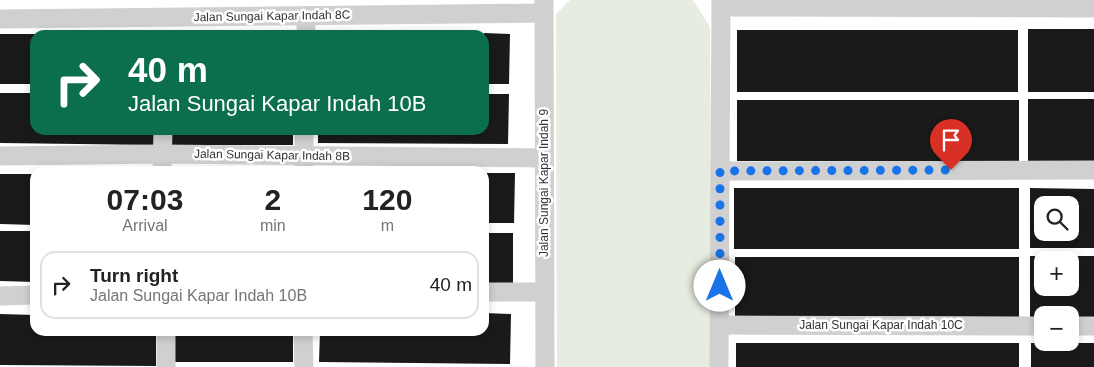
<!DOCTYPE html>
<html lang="en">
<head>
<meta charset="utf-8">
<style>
	:root { --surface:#fff; --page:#f6f6f6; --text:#222; --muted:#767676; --line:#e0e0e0 }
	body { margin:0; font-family:Helvetica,sans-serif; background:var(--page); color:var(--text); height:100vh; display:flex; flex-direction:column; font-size:19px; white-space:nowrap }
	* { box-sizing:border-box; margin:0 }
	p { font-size:16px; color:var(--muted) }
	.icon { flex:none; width:28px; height:28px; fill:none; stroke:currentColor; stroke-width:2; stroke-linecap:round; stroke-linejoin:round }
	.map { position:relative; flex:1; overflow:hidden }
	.panel { position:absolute; left:30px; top:166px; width:459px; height:170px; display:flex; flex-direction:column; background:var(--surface); border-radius:15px; box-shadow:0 2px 8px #0003 }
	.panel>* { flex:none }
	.hud { position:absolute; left:30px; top:30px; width:459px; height:105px; border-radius:15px; box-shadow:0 2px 8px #0003; background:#0b6e4f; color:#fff; overflow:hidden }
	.tools { position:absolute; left:1034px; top:196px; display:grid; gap:10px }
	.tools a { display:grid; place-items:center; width:45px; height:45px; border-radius:10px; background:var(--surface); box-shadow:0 2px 8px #0003; font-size:25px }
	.pin { position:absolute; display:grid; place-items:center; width:42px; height:42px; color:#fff; margin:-51px -21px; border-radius:50% 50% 50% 0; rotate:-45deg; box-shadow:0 0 5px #0007 }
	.pin .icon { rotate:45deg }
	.me { position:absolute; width:55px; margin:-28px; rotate:0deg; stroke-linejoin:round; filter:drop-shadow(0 0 4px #0008) }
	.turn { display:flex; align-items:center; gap:18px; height:105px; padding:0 15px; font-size:22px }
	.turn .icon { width:65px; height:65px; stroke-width:2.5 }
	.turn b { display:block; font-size:35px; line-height:42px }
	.eta { display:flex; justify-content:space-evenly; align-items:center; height:85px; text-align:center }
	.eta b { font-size:30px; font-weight:600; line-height:35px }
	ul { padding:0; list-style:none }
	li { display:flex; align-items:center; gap:15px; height:68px; margin:0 10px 8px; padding:0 5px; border:2px solid var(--line); border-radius:15px }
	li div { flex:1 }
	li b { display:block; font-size:19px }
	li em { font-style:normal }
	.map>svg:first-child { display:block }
	.green { fill:#e6ecdf }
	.building { fill:#1a1a1a; fill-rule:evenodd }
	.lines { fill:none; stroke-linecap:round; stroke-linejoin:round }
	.minor { stroke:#d0d0d0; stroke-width:19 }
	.route { stroke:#1a73e8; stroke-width:9; stroke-dasharray:0 16.2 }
	.labels { text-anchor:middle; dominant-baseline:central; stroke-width:5; stroke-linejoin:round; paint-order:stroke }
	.street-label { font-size:12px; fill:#333; stroke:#fff }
</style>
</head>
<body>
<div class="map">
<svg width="1094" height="367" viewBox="0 0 1094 367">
	<rect width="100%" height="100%" fill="#fff"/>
	<polygon class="green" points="570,0 693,0 710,27 712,367 557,367 556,14"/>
	<g class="building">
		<rect x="1028" y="29" width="66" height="63"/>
		<rect x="737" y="30" width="281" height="62"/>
		<polygon points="319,32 462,33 462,35 319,35"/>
		<polygon points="484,33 510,34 509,84 484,84"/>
		<rect x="0" y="34" width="35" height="50"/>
		<polygon points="0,93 35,93 35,130 156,130 156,145 0,143"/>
		<polygon points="484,94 509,94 508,144 318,143 318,130 484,130"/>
		<rect x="1028" y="99" width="66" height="62"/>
		<rect x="737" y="100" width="282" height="61"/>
		<rect x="171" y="130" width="122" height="15"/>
		<polygon points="484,173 515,173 514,223 484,223"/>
		<polygon points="0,174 35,174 35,225 0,224"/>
		<rect x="734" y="188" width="285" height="61"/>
		<path d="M1030,188l64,1v59h-64zM1042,205h28v27h-28z"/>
		<polygon points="0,231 35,231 35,282 0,281"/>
		<rect x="484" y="233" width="29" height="50"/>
		<path d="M1030,256h64v61h-24v-2h-28v2h-12zM1042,260h28v28h-28z"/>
		<polygon points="735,257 1019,257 1019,317 735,316"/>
		<polygon points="484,313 511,314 510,364 319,362 320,331 484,331"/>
		<polygon points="0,314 35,315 35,331 156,331 156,366 0,365"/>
		<rect x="171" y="331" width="122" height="31"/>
		<rect x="736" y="343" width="283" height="24"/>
		<rect x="1031" y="343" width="63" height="24"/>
	</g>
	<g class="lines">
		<g class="minor">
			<polyline points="544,1 545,367"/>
			<polyline points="721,7 1094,8"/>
			<polyline points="0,19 544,13"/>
			<polyline points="306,35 306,16"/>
			<polyline points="0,156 162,154 544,158"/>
			<polyline points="162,171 163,130"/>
			<polyline points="304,171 304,130"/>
			<polyline points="720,171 1094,170"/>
			<polyline points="484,292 544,292"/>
			<polyline points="0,296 35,295"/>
			<polyline points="720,325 1042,326"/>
			<polyline points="1070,326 1094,326"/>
			<polyline points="166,331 166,367"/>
			<polyline points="303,331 304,367"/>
			<polyline points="719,367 721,0"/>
		</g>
	</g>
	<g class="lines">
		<polyline class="route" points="720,286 720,171 951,170"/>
	</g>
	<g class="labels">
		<g class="street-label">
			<text transform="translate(272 16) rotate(-1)">Jalan Sungai Kapar Indah 8C</text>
			<text transform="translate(272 155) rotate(1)">Jalan Sungai Kapar Indah 8B</text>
			<text transform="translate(544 183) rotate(-90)">Jalan Sungai Kapar Indah 9</text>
			<text x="881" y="325">Jalan Sungai Kapar Indah 10C</text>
		</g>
	</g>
</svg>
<div class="tools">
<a><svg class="icon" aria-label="search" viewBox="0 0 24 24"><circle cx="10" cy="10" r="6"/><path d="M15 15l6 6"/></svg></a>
<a>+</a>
<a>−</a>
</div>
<div class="pin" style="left:951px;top:170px;background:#d93025"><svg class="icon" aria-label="arrive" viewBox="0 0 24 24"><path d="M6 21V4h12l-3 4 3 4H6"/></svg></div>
<svg class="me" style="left:720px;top:286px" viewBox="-20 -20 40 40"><circle r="19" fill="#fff"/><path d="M0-13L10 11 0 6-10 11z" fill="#1a73e8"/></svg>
<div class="hud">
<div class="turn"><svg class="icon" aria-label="right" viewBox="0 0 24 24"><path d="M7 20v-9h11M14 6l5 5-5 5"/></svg><div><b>40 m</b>Jalan Sungai Kapar Indah 10B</div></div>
</div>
<section class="panel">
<div class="eta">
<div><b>07:03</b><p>Arrival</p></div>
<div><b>2</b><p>min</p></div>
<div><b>120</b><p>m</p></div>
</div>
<ul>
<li><svg class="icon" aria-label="right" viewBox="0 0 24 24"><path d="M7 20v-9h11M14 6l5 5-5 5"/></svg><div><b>Turn right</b><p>Jalan Sungai Kapar Indah 10B</p></div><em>40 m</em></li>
</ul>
</section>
</div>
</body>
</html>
